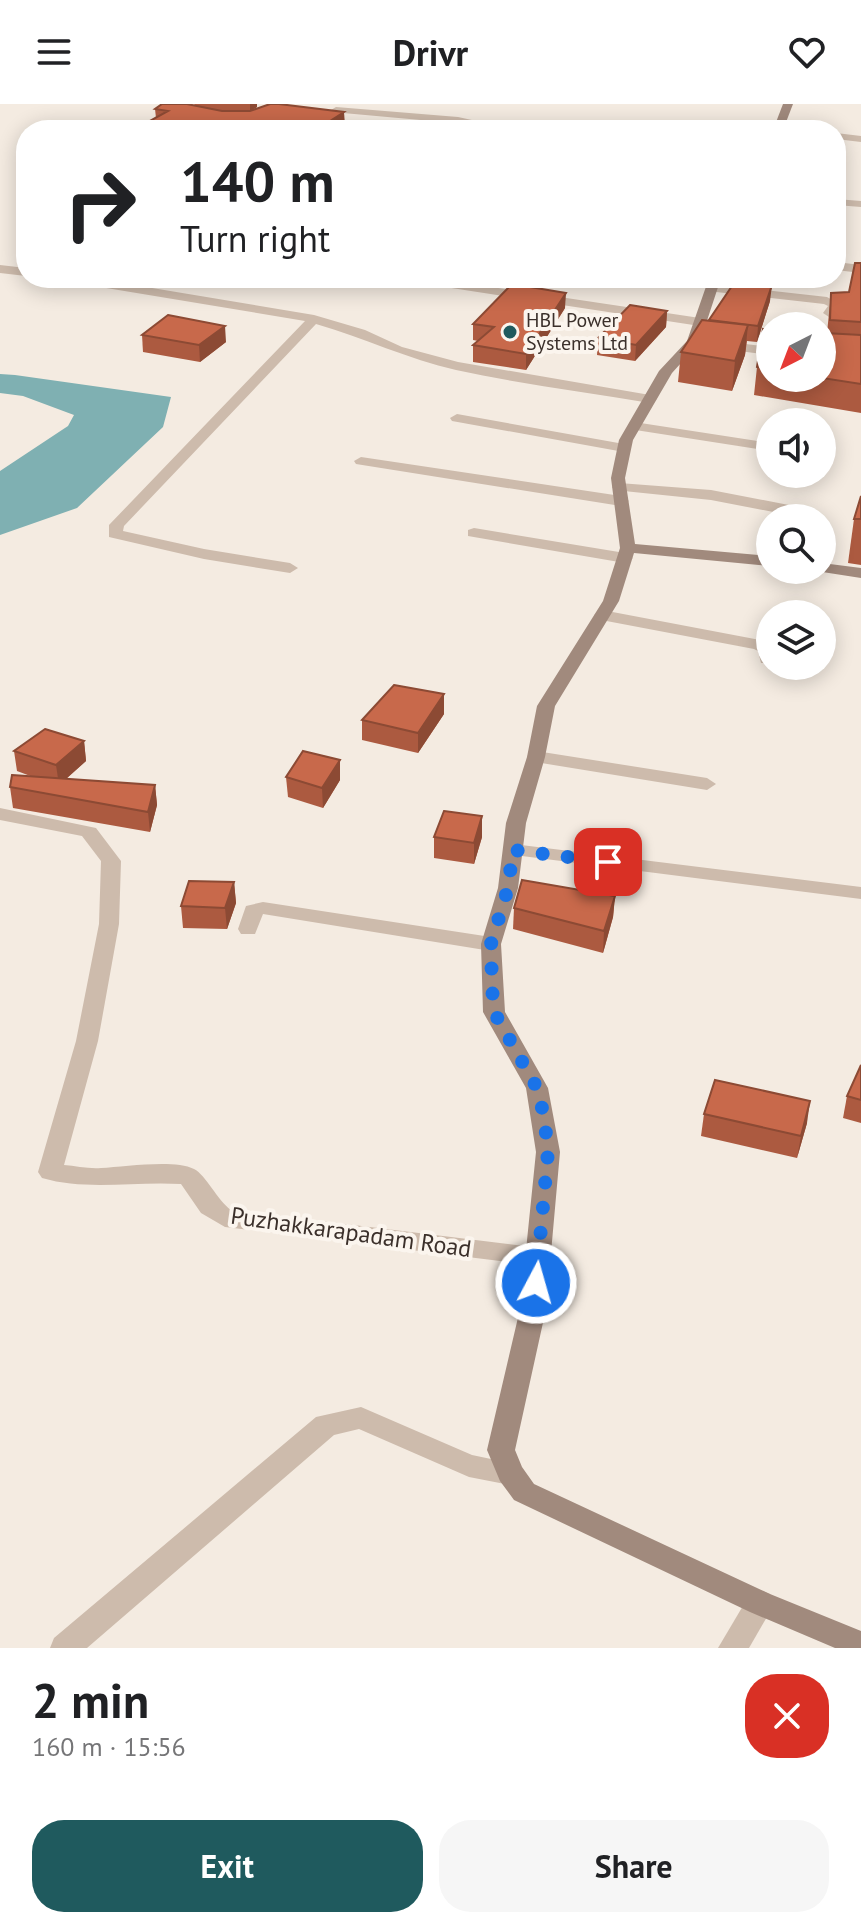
<!DOCTYPE html>
<html lang="en">
<head>
<meta charset="utf-8">
<style>
	:root { --surface:#fff; --page:#f6f6f6; --text:#202124; --muted:#757577; --accent:#1f5a5e }
	body { margin:0; font-family:"PT Sans",sans-serif; background:var(--page); color:var(--text); height:100vh; display:flex; flex-direction:column; font-size:30px; white-space:nowrap }
	* { box-sizing:border-box; margin:0 }
	p { font-size:26px; color:var(--muted) }
	.icon { flex:none; width:44px; height:44px; fill:none; stroke:currentColor; stroke-width:2; stroke-linecap:round; stroke-linejoin:round }
	.map { position:relative; height:1544px; overflow:hidden }
	.side { display:flex; flex-direction:column; background:var(--surface); flex:1 }
	.side>* { flex:none }
	.guide { position:absolute; left:16px; top:16px; width:830px; height:168px; border-radius:32px; box-shadow:0 4px 20px #0003; background:#fff; color:var(--text); overflow:hidden }
	.needle { width:52px; rotate:222deg }
	.buttons { position:absolute; left:756px; top:208px; display:grid; gap:16px }
	.buttons a { display:grid; place-items:center; width:80px; height:80px; border-radius:50%; background:var(--surface); box-shadow:0 4px 20px #0003; font-size:40px }
	.pin { position:absolute; display:grid; place-items:center; width:68px; height:68px; color:#fff; margin:-34px; border-radius:16px; box-shadow:0 4px 12px #0006 }
	.me { position:absolute; width:88px; margin:-44px; rotate:6deg; stroke-linejoin:round; filter:drop-shadow(0 0 6px #0008) }
	.turn { display:flex; align-items:center; gap:28px; height:168px; padding:0 32px; font-size:36px }
	.turn .icon { width:104px; height:104px; stroke-width:2.5 }
	.turn b { display:block; font-size:56px; line-height:68px }
	.round { display:grid; place-items:center; flex:none; width:84px; height:84px; border-radius:32px; background:var(--page) }
	.summary { display:flex; align-items:center; justify-content:space-between; height:136px; padding:0 32px }
	h1 { font-size:48px; font-weight:600; line-height:60px }
	.cta { display:flex; gap:16px; margin-top:auto; padding:16px 32px }
	.cta a { flex:1; height:92px; border-radius:32px; background:var(--accent); color:#fff; font-size:32px; font-weight:600; line-height:92px; text-align:center }
	.cta a+a { background:var(--page); color:var(--text) }
	header { display:flex; justify-content:space-between; align-items:center; height:104px; padding:0 32px; background:var(--surface); font-size:36px; font-weight:600 }
	.map>svg:first-child { display:block }
	.water { fill:#7fb0b2 }
	.lines { fill:none; stroke-linecap:round; stroke-linejoin:round }
	.street { fill:#cdbbac; fill-rule:evenodd }
	.secondary { fill:#a18a7d; fill-rule:evenodd }
	.wall { fill:#ac5a40 }
	.shaded-wall { fill:#8c4a34 }
	.building { fill:#c8694b; stroke:#8c4a34; stroke-width:2 }
	.route { stroke:#1a73e8; stroke-width:14; stroke-dasharray:0 25.2 }
	.poi-dot { fill:#1f5a5e; stroke:#fbf5ee; stroke-width:3 }
	.labels { text-anchor:middle; dominant-baseline:central; stroke-width:8; stroke-linejoin:round; paint-order:stroke }
	.far-poi-label { font-size:20px; fill:#3b302b; stroke:#fbf5ee; text-anchor:start }
	.street-label { font-size:24px; fill:#3b302b; stroke:#fbf5ee }
</style>
</head>
<body>
<header><svg class="icon" aria-label="menu" viewBox="0 0 24 24"><path d="M4 6h16M4 12h16M4 18h16"/></svg>Drivr<svg class="icon" aria-label="heart" viewBox="0 0 24 24"><path d="M12 20l-8-8c-3-5 5-10 8-4 3-6 11-1 8 4z"/></svg></header>
<div class="map">
<svg width="861" height="1544" viewBox="0 0 861 1544">
	<rect width="100%" height="100%" fill="#f4ebe1"/>
	<polygon class="water" points="0,270 15,271 171,293 163,323 77,404 0,431 0,367 68,322 74,311 23,292 0,289"/>
	<g class="lines">
		<g class="street">
			<polygon points="336,3 458,13 481,18 476,21 332,8 331,6"/>
			<polygon points="836,29 861,32 861,38 836,35"/>
			<polygon points="836,95 861,97 861,103 836,101"/>
			<polygon points="836,158 861,161 861,169 836,166"/>
			<polygon points="0,161 26,164 26,172 0,169"/>
			<path d="M64,174h28l222,37 51,15 37,17 56,15 192,33 7,4 -7,4c-64,-11 -130,-19 -194,-33 -48,-11 -92,-32 -140,-46l-192,202 -1,5 81,18 86,14 8,5 -8,5 -86,-14 -95,-22v-12l196,-204 -235,-39z"/>
			<polygon points="432,174 700,214 706,218 700,222 445,183"/>
			<polygon points="711,180 827,193 841,201 829,213 823,209 828,202 824,200 707,187 707,181"/>
			<polygon points="721,237 770,243 770,251 716,244 714,241"/>
			<polygon points="457,310 624,340 631,344 624,348 452,317 450,314"/>
			<polygon points="634,318 770,339 770,347 629,325 629,319"/>
			<polygon points="361,353 621,392 629,397 621,402 356,360 354,357"/>
			<polygon points="619,379 711,386 799,403 807,408 799,413 711,396 614,386 612,383"/>
			<polygon points="474,424 625,449 633,454 625,459 468,432 468,426"/>
			<polygon points="602,506 765,537 770,540 770,559 761,559 758,547 754,545 596,515 594,511"/>
			<polygon points="536,647 707,674 716,680 707,686 529,657 527,653 529,649"/>
			<path d="M0,704l96,20 25,33 -2,63 -21,117 -34,124c12,1 25,4 37,3 23,-1 73,-9 93,1 12,6 23,31 37,41l309,38 9,2 3,7 -3,7 -9,2 -315,-39 -24,-14 -20,-29c-46,-3 -95,7 -139,-6l-4,-6 38,-131 23,-117 2,-63 -19,-25 -82,-16z"/>
			<polygon points="513,740 861,783 861,795 506,750 503,746 506,742"/>
			<polygon points="263,798 491,833 501,840 491,847 263,810 255,830 241,830 238,825 246,802"/>
			<polygon points="361,1303 472,1351 520,1361 524,1369 520,1377 510,1381 469,1373 359,1325 334,1331 87,1544 50,1544 54,1534 316,1313"/>
			<polygon points="760,1486 770,1490 775,1499 749,1544 718,1544 750,1490"/>
		</g>
		<g class="secondary">
			<polygon points="783,0 793,0 783,26 773,26"/>
			<polygon points="709,174 721,174 700,238 672,269 633,336 625,374 635,440 770,452 770,462 634,449 619,497 555,602 545,653 526,719 518,784 501,840 505,908 548,984 560,1048 546,1205 515,1346 522,1363 534,1380 770,1490 861,1527 861,1544 835,1544 750,1508 514,1396 500,1377 487,1346 520,1205 536,1048 526,984 483,908 481,840 498,784 506,719 527,653 537,602 603,497 620,444 611,374 619,336 659,267 687,237"/>
			<polygon points="822,459 861,464 861,474 816,467 822,466"/>
		</g>
	</g>
	<g class="wall">
		<polygon points="193,0 257,0 257,3 251,7 345,21 337,26 147,26 146,19 156,14 155,5 200,3"/>
		<polygon points="861,159 861,309 754,291 757,263 770,226 770,274 822,274 825,229 827,229 831,189 849,188"/>
		<polygon points="770,197 757,238 747,237 745,251 732,287 678,278 681,248 709,216"/>
		<polygon points="565,204 526,266 473,258 473,241 478,237 473,236 473,220"/>
		<polygon points="667,207 666,223 635,257 597,251 598,234"/>
		<polygon points="142,231 226,238 200,258 143,248"/>
		<polygon points="861,392 861,461 848,459 854,415"/>
		<polygon points="444,590 444,610 418,649 362,636 362,616"/>
		<polygon points="84,637 86,657 66,675 155,681 157,701 150,728 13,704 10,683 33,673 17,667 14,647"/>
		<polygon points="286,673 340,676 323,704 288,693"/>
		<polygon points="482,712 482,733 474,760 434,754 434,733"/>
		<polygon points="234,778 236,799 227,825 183,824 181,802"/>
		<polygon points="615,792 613,813 603,849 513,825 514,804"/>
		<polygon points="861,961 861,1019 843,1014 847,992"/>
		<polygon points="704,1010 807,1019 797,1054 701,1032"/>
	</g>
	<g class="shaded-wall">
		<polygon points="250,0 257,0 257,3 250,7"/>
		<polygon points="344,8 345,21 337,26 316,26"/>
		<polygon points="772,181 770,197 757,238 758,222"/>
		<polygon points="566,189 565,204 526,266 526,250"/>
		<polygon points="667,207 666,223 635,257 636,241"/>
		<polygon points="748,221 745,251 732,287 735,257"/>
		<polygon points="225,222 226,238 200,258 199,241"/>
		<polygon points="444,590 444,610 418,649 418,629"/>
		<polygon points="84,637 86,657 59,681 56,661"/>
		<polygon points="340,656 340,676 323,704 322,684"/>
		<polygon points="155,681 157,701 150,728 148,708"/>
		<polygon points="482,712 482,733 474,760 474,739"/>
		<polygon points="234,778 236,799 227,825 225,804"/>
		<polygon points="615,792 613,813 603,849 604,827"/>
		<polygon points="810,997 807,1019 797,1054 801,1032"/>
	</g>
	<g class="building">
		<polygon points="162,0 187,0 222,7 250,7 270,0 279,0 344,8 316,26 150,26 159,22 146,19 168,7 155,5"/>
		<polygon points="855,159 861,159 861,218 830,216 831,189 849,188"/>
		<polygon points="734,179 772,181 758,222 709,216"/>
		<polygon points="512,180 566,189 526,250 473,241 494,223 473,220"/>
		<polygon points="630,201 667,207 636,241 598,234"/>
		<polygon points="168,211 225,222 199,241 142,231"/>
		<polygon points="702,216 748,221 735,257 681,248"/>
		<polygon points="763,225 770,226 770,265 757,263"/>
		<polygon points="822,225 825,229 861,231 861,280 822,274"/>
		<polygon points="861,392 861,415 854,415"/>
		<polygon points="394,581 444,590 418,629 362,616"/>
		<polygon points="45,625 84,637 56,661 14,647"/>
		<polygon points="303,647 340,656 322,684 286,673"/>
		<polygon points="12,671 155,681 148,708 10,683"/>
		<polygon points="444,707 482,712 474,739 434,733"/>
		<polygon points="522,776 615,792 604,827 514,804"/>
		<polygon points="189,777 234,778 225,804 181,802"/>
		<polygon points="861,961 861,996 847,992"/>
		<polygon points="715,976 810,997 801,1032 704,1010"/>
	</g>
	<g class="lines">
		<polyline class="route" points="536,1179 548,1048 544,1012 537,984 494,908 492,883 491,840 508,784 513,746 608,758"/>
	</g>
	<circle class="poi-dot" cx="510" cy="228" r="8"/>
	<g class="labels">
		<g class="far-poi-label">
			<text x="526" y="216">HBL Power<tspan x="526" dy="23">Systems Ltd</tspan></text>
		</g>
		<g class="street-label">
			<text transform="translate(351 1128) rotate(8)">Puzhakkarapadam Road</text>
		</g>
	</g>
</svg>
<div class="buttons">
<a><svg class="needle" viewBox="-14 -14 28 28"><path d="M0-13l5 13h-10z" fill="#e53935"/><path d="M0 13l5-13h-10z" fill="#757577"/></svg></a>
<a><svg class="icon" aria-label="sound" viewBox="0 0 24 24"><path d="M4 9h4l5-4v14l-5-4H4zM17 9q2 3 0 6"/></svg></a>
<a><svg class="icon" aria-label="search" viewBox="0 0 24 24"><circle cx="10" cy="10" r="6"/><path d="M15 15l6 6"/></svg></a>
<a><svg class="icon" aria-label="layers" viewBox="0 0 24 24"><path d="M12 4l9 5-9 5-9-5zM3 14l9 5 9-5"/></svg></a>
</div>
<div class="pin" style="left:608px;top:758px;background:#d93025"><svg class="icon" aria-label="arrive" viewBox="0 0 24 24"><path d="M6 21V4h12l-3 4 3 4H6"/></svg></div>
<svg class="me" style="left:536px;top:1179px" viewBox="-20 -20 40 40"><circle r="17" fill="#1a73e8" stroke="#fff" stroke-width="3"/><path d="M0-11L8 9 0 5-8 9z" fill="#fff"/></svg>
<div class="guide">
<div class="turn"><svg class="icon" aria-label="right" viewBox="0 0 24 24"><path d="M7 20v-9h11M14 6l5 5-5 5"/></svg><div><b>140 m</b>Turn right</div></div>
</div>
</div>
<section class="side">
<div class="summary"><div><h1>2 min</h1><p>160 m · 15:56</p></div><a class="round" style="background:#d93025;color:#fff"><svg class="icon" aria-label="close" viewBox="0 0 24 24"><path d="M6 6l12 12M18 6L6 18"/></svg></a></div>
<div class="cta"><a>Exit</a><a>Share</a></div>
</section>
</body>
</html>
